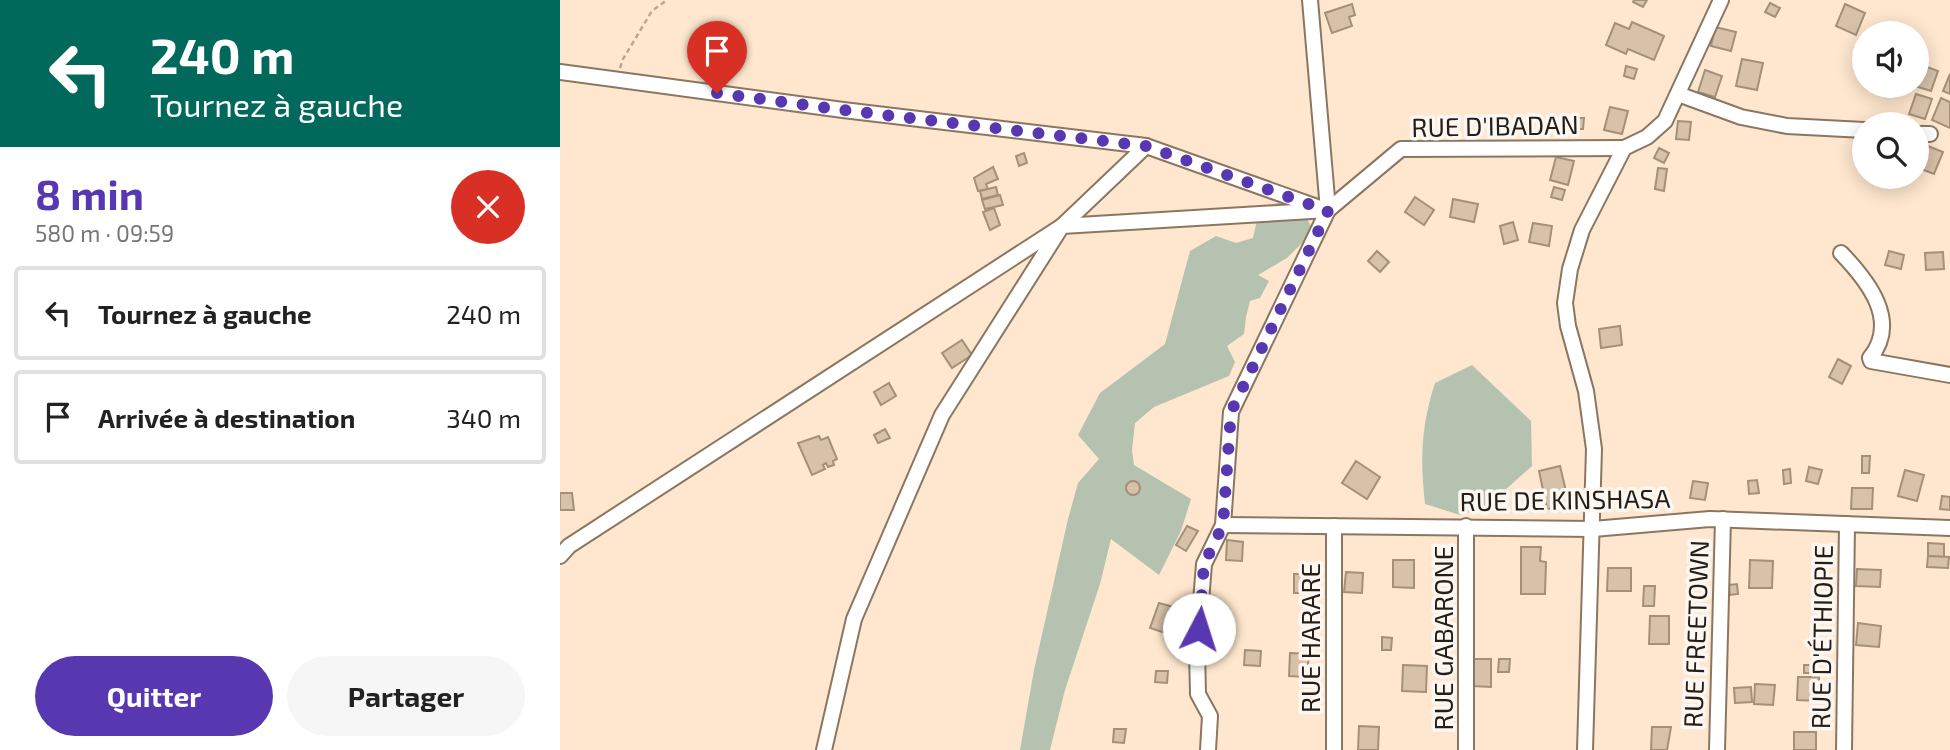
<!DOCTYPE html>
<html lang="fr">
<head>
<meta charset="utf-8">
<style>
	:root { --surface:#fff; --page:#f6f6f6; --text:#222; --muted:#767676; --line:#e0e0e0; --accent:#5838b0 }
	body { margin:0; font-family:"Exo 2",sans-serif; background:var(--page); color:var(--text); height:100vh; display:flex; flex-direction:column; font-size:26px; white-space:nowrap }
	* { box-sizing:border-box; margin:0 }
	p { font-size:23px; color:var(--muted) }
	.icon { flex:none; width:38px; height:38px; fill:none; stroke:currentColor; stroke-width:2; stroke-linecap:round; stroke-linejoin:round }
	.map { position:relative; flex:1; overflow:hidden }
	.panel { display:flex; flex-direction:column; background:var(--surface); width:560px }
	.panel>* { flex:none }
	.hud { background:#00695c; color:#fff; overflow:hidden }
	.controls { position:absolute; left:1292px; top:21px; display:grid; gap:14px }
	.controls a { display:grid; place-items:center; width:77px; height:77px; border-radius:50%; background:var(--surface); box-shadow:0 4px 18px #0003; font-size:35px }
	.pin { position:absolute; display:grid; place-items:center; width:60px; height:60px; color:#fff; margin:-72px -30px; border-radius:50% 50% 50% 0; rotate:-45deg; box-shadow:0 0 7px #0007 }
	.pin .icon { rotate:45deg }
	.me { position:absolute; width:77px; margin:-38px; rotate:5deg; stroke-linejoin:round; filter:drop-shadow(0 0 5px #0008) }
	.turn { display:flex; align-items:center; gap:24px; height:147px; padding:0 35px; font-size:32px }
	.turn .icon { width:91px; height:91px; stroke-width:2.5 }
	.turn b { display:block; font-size:49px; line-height:60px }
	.round { display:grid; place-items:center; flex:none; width:74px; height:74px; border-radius:37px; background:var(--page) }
	.summary { display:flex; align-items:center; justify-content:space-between; height:119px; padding:0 35px }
	h1 { font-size:42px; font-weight:700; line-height:52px; color:var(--accent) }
	.button { display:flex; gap:14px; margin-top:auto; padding:14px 35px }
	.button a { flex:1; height:80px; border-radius:42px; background:var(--accent); color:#fff; font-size:28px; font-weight:700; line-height:80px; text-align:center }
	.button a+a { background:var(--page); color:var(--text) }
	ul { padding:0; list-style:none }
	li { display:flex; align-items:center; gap:21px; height:94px; margin:0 14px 10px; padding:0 21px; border:4px solid var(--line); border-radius:7px }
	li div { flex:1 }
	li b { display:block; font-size:26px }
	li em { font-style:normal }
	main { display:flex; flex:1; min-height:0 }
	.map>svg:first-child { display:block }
	.green { fill:#b5c2b0 }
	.building { fill:#d7c1a9; stroke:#a49079; stroke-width:2 }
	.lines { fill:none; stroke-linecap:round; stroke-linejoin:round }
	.street-casing { stroke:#8b7761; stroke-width:18 }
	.path { stroke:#baa894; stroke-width:2.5; stroke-dasharray:5 3.5; stroke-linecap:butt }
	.street { stroke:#fff; stroke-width:14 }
	.route { stroke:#5838b0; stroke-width:12; stroke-dasharray:0 21.6 }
	.labels { text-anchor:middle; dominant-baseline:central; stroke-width:7; stroke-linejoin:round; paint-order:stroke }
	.street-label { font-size:26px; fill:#261e15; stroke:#fcf7f3 }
</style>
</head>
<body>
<main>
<section class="panel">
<div class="hud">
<div class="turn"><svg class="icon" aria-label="left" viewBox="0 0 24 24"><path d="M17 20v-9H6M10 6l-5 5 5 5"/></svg><div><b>240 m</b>Tournez à gauche</div></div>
</div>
<div class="summary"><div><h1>8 min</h1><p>580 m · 09:59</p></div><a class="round" style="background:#d93025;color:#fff"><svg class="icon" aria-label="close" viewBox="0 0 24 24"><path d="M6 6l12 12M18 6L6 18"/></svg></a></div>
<ul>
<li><svg class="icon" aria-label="left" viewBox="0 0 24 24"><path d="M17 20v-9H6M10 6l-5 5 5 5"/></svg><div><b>Tournez à gauche</b></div><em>240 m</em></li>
<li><svg class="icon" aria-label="arrive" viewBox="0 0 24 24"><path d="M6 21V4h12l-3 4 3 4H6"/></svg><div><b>Arrivée à destination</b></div><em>340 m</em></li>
</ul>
<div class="button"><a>Quitter</a><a>Partager</a></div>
</section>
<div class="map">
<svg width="1390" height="750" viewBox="0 0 1390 750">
	<rect width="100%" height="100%" fill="#fee7ce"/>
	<g class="green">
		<polygon points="735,199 754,231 727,258 698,275 709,281 700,298 690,301 686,317 684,334 667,346 675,362 669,376 594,407 575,423 572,450 574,465 631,499 621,531 599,575 551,539 540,584 505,690 490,750 460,750 474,670 508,519 518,483 539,459 518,435 540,393 605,344 630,251 656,236 676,243 693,238 700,207"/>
		<path d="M912,365l59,56 1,45 -47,42 -25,7 -35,-11c-5,-45 -4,-78 10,-121z"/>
	</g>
	<g class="building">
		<polygon points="1074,0 1087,0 1083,7 1073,2"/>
		<polygon points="1210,3 1220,8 1215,17 1205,12"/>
		<polygon points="792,4 795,15 789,17 792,26 772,33 765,13"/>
		<polygon points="1285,4 1305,13 1296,35 1276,26"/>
		<polygon points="1072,22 1104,36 1094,60 1068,49 1066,54 1046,45 1055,23 1069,29"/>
		<polygon points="1155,27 1176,32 1171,51 1151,46"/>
		<polygon points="1182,59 1203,63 1197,90 1176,86"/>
		<polygon points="1362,65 1378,71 1371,91 1355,86"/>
		<polygon points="1066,66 1077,69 1074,79 1064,76"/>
		<polygon points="1145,70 1162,76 1155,97 1138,92"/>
		<polygon points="1390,74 1390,94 1383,91"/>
		<polygon points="1356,94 1372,99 1365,119 1349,114"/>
		<polygon points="1381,98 1390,102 1390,128 1372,120"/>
		<polygon points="1050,107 1068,111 1062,134 1044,130"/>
		<polygon points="1012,118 1024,118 1023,129 1012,129"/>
		<polygon points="1118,121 1131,122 1129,140 1116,139"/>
		<polygon points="1363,144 1383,152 1374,174 1356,167 1356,162"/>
		<polygon points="1099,148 1109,153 1104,163 1094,158"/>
		<polygon points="464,153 467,163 459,166 456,156"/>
		<polygon points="996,157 1014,161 1008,185 990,180"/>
		<polygon points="433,167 438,179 426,184 428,189 418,191 414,178"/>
		<polygon points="1098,168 1107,169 1104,191 1095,189"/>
		<polygon points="436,187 438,195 422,199 420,191"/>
		<polygon points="994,187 1005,190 1002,200 991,197"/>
		<polygon points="440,195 443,205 425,209 422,200"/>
		<polygon points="855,197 874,210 864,225 845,212"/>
		<polygon points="893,199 918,204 914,222 890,217"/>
		<polygon points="434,208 440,225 430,230 423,212"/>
		<polygon points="953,222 958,240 944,244 940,226"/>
		<polygon points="973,223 992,226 989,246 969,242"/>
		<polygon points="817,251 829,262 820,272 808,261"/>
		<polygon points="1329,251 1344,255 1341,269 1325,265"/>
		<polygon points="1383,252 1384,269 1366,270 1365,253"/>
		<polygon points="1060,326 1062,345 1041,348 1039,329"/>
		<polygon points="402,340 412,355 392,368 382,353"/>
		<polygon points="1278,359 1291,366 1282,384 1269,377"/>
		<polygon points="329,383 336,396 321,405 314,392"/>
		<polygon points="325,429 330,438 318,443 314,435"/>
		<polygon points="259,436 261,440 268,437 277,459 273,461 274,465 268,467 266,463 263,465 265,469 252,475 238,443"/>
		<polygon points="1302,456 1310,456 1309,473 1302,473"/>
		<polygon points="796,461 820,477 807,499 782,483"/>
		<polygon points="1000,466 1009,504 987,509 979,471"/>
		<polygon points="1249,467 1262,470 1258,484 1246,481"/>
		<polygon points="1230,469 1231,483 1224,484 1223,470"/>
		<polygon points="1345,470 1364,475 1357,501 1338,496"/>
		<polygon points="1197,480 1199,493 1189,494 1188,481"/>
		<polygon points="1133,481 1148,483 1145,500 1130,498"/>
		<circle cx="573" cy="488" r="7"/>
		<polygon points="1292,488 1313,488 1312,509 1291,509"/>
		<polygon points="0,493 12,493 14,510 0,510"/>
		<polygon points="1382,496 1390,497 1390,510 1380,509"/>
		<polygon points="627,526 638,531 626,551 616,545"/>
		<polygon points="667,540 683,542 682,561 666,560"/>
		<polygon points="1368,543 1384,544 1384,557 1368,556"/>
		<polygon points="961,547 981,547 980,561 986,562 985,594 961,594"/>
		<polygon points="1368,556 1389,557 1388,568 1367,567"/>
		<polygon points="833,560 854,560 854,588 833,587"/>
		<polygon points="1190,560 1213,561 1212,588 1189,588"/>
		<polygon points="1048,568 1071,568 1071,591 1047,591"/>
		<polygon points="1297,569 1321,570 1320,587 1296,586"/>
		<polygon points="786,572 803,573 802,593 784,592"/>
		<rect x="734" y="574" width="16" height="19"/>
		<polygon points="1177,584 1178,594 1170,595 1168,585"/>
		<polygon points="1084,586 1095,586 1094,606 1083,606"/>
		<polygon points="599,603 617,608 608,634 590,628"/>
		<polygon points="1090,616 1109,616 1109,644 1089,644"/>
		<polygon points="1298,623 1321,626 1319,647 1296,645"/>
		<polygon points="822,637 832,638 831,650 822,650"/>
		<polygon points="685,650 701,651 700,666 684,665"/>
		<polygon points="730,653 749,654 747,677 729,676"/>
		<polygon points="913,659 931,659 931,687 912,686"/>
		<polygon points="939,659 950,659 949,672 938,672"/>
		<polygon points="843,665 867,666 866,692 842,691"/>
		<rect x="1244" y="665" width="10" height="8"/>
		<polygon points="596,671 608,671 607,683 595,682"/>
		<polygon points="1238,677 1259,677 1259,701 1237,700"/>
		<polygon points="1195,684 1215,685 1213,705 1194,704"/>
		<polygon points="1191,687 1192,702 1175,703 1174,688"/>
		<polygon points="799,726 819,727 818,750 798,750"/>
		<polygon points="1092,727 1111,727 1107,750 1091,750"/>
		<polygon points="554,729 566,729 564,743 553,742"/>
		<rect x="1234" y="732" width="22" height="18"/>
	</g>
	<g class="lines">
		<g class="street-casing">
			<g id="street">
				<polyline points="750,0 768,210"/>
				<polyline points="0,72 283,110 586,146 760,208"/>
				<polyline points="1118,94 1181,117 1227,126 1304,130"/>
				<polyline points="1356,134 1370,134"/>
				<path d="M1281,253c27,28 59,68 29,105l1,3 79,14"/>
				<polyline points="663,525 1033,529 1150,519 1390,528"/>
				<polyline points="906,526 906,750"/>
				<polyline points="0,556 9,546 502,226 586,146"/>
				<polyline points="264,750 294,619 382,415 502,226 768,210"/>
				<polyline points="648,750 650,716 638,694 637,651 644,564 663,525 671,412 768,210 841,149 1064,148"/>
				<polyline points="774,750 774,526"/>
				<polyline points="1025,750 1034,449 1026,391 1008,326 1005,303 1010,269 1022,230 1064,148 1087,137 1105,121 1161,0"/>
				<polyline points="1157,750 1163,519"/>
				<polyline points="1284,750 1287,524"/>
			</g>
		</g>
		<polyline class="path" points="60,68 63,59 92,11 107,0"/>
		<use href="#street" class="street"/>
	</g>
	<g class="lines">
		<polyline class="route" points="157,93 283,110 586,146 768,211 671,412 663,525 644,564 639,629"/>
	</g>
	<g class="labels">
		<g class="street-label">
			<text transform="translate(935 125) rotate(-1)">RUE D'IBADAN</text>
			<text transform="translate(1005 499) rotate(-1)">RUE DE KINSHASA</text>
			<text transform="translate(1135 634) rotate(-88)">RUE FREETOWN</text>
			<text transform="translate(1261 637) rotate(-89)">RUE D'ÉTHIOPIE</text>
			<text transform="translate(749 638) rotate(-90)">RUE HARARE</text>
			<text transform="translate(882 638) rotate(-90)">RUE GABARONE</text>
		</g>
	</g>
</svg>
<div class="controls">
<a><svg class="icon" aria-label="sound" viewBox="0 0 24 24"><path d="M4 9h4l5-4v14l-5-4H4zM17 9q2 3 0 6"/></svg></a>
<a><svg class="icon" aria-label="search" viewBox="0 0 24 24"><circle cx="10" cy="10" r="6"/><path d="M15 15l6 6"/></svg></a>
</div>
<div class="pin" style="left:157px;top:93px;background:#d93025"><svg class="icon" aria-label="arrive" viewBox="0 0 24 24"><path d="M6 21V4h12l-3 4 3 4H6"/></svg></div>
<svg class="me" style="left:639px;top:629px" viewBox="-20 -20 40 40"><circle r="19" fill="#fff"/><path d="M0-13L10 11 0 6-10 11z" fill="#5838b0"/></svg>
</div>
</main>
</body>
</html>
